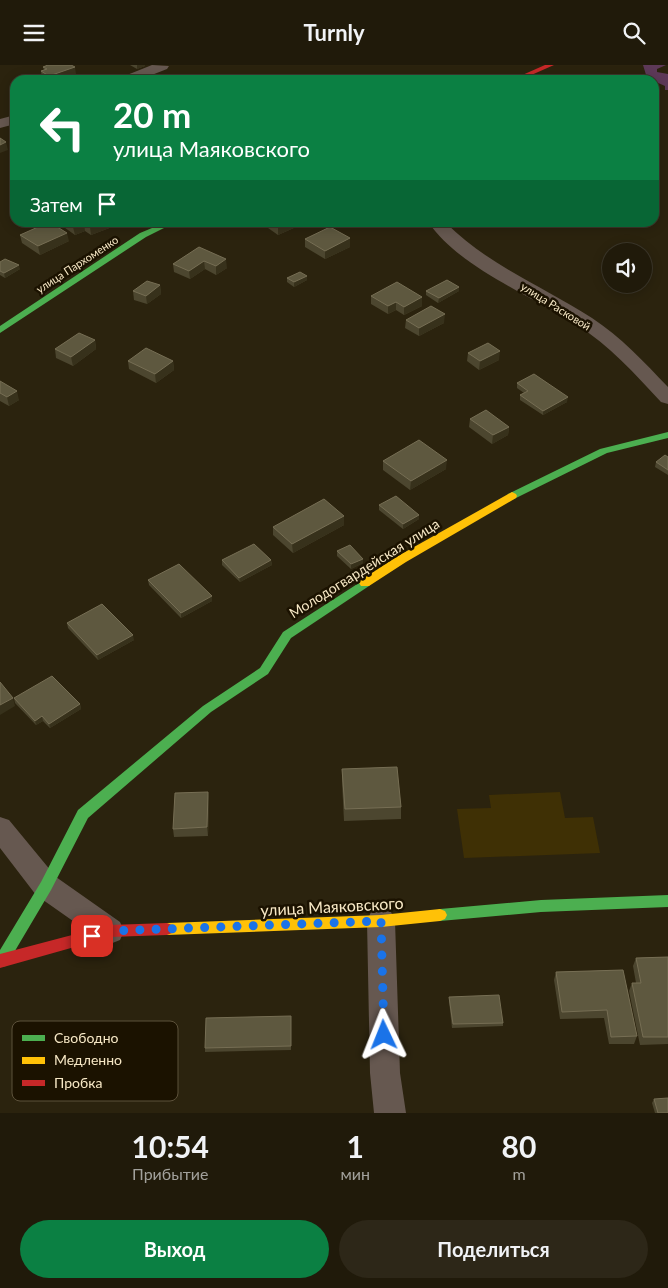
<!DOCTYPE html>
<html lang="ru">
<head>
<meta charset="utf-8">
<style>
	:root { --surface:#201a0a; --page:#2d2718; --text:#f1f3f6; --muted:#a2a19c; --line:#3d382b; --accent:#0b8043 }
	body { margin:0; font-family:Lato,sans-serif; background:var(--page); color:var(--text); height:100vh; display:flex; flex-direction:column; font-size:19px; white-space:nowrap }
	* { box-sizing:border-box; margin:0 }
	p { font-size:16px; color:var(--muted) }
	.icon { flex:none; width:28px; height:28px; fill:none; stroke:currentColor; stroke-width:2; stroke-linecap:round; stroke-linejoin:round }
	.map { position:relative; height:1048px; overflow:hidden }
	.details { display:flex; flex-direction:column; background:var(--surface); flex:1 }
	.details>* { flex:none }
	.top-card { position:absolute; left:10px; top:10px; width:649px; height:152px; border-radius:15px; box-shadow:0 2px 12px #0003,0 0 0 1px var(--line); background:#0b8043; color:#fff; overflow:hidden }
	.buttons { position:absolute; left:602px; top:178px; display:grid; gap:10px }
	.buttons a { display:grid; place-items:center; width:50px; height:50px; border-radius:50%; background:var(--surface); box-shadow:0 2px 12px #0003,0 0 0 1px var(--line); font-size:25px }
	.pin { position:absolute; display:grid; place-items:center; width:42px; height:42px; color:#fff; margin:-21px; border-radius:10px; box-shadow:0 2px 8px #0006 }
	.me { position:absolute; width:55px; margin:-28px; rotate:358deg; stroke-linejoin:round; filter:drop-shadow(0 0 4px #0008) }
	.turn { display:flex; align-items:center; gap:18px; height:105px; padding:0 20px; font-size:22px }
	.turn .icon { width:65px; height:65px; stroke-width:2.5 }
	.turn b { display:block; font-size:35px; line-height:42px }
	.then { display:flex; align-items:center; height:48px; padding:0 20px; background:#0003; gap:10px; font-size:19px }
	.eta { display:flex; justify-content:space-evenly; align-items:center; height:85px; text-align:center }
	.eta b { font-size:30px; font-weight:700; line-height:35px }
	.button { display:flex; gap:10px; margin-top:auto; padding:10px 20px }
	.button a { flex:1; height:58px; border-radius:30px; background:var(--accent); color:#fff; font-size:20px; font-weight:700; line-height:58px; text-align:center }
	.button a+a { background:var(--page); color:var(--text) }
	header { display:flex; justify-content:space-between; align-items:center; height:65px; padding:0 20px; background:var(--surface); font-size:22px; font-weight:700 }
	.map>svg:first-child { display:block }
	.built { fill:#3f3005 }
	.green { fill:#5d3958 }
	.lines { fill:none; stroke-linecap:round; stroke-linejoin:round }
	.street { fill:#665850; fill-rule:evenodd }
	.fast { fill:#4caf50; fill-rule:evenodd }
	.slow { fill:#ffc107; fill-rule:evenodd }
	.jam { fill:#c62828; fill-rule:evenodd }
	.wall { fill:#4c462f }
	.shaded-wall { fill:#37311b }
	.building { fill:#5e583f; stroke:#766e54 }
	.route { stroke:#1a73e8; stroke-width:9; stroke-dasharray:0 16.2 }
	.labels { text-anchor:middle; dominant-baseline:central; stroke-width:5; stroke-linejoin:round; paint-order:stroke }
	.far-street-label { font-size:11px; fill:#f7e8c5; stroke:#1b1200 }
	.street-label { font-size:14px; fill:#f7e8c5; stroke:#1b1200 }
	.near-street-label { font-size:16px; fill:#f7e8c5; stroke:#1b1200 }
	.key { fill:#1b1200; stroke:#5d523b; stroke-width:1 }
	.key-label { font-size:14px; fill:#f7e8c5 }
</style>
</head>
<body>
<header><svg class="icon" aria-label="menu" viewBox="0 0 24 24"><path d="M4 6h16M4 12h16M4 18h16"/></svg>Turnly<svg class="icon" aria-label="search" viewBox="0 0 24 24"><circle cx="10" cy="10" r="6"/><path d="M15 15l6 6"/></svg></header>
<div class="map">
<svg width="668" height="1048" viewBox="0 0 668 1048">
	<rect width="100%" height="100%" fill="#2b230e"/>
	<polygon class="built" points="560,727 565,753 593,752 600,788 464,793 457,744 491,743 489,730"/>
	<polygon class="green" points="643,0 666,0 657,4 657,7 668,9 668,25 665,25 665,21 647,13"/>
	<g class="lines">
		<g class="street">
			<polygon points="152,0 169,1 167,4 139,15 120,15 122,12"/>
			<polygon points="15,50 15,59 0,63 0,54"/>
			<path d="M429,158h17c42,42 96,63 146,95 29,19 52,44 76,69v17l-7,-2c-26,-28 -52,-57 -84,-77 -45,-29 -118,-58 -148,-102z"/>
			<polygon points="0,752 9,755 56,812 120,857 124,866 120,875 110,879 100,875 36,830 0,783"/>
			<polygon points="381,843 391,847 395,856 400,1008 406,1048 374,1048 370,1008 367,856 371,847"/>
		</g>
		<g class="fast">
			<polygon points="164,158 174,158 146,172 0,268 0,261 140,168"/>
			<polygon points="668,367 668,373 607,388 516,433 512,435 507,431 508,429 600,384"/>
			<polygon points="365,514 369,515 371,518 369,521 291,573 268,609 211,647 88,753 51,825 6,901 0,902 0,885 41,817 78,745 203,641 260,603 283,567"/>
			<polygon points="668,830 668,842 541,847 440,856 435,854 433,850 435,846 440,844 541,835"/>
		</g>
		<g class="slow">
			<polygon points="512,427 516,429 517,431 516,433 406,497 369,521 361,521 359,518 361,515 398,491"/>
			<polygon points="440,844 445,846 447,850 445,854 440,856 381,862 167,870 162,868 160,864 162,860 167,858 381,850"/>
		</g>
		<g class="jam">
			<polygon points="545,0 554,0 520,15 511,15"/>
			<polygon points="167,858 172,860 174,864 172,868 167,870 110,872 0,903 0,889 110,860"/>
		</g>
	</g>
	<g class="wall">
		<polygon points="130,0 145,0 145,1 137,4"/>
		<polygon points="43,2 76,9 61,15 44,15 42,14 41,6 44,5"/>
		<polygon points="61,158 112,158 112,162 91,170 85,166 75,170 61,160"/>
		<polygon points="261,158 296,158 296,162 278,170"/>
		<polygon points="20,170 69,176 40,190 22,178"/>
		<polygon points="350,173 350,182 325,194 305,182 305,174"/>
		<polygon points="199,182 227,203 216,210 205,204 190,214 174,207 173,199"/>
		<polygon points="0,197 20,204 5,213 0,210"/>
		<polygon points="287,213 307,215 294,222 287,217"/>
		<polygon points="160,220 161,229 147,239 134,235 133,226"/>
		<polygon points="459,222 459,226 438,238 426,230 426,226"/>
		<polygon points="371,231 422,232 422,241 404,250 396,245 388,249 371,239"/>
		<polygon points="406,255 444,258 419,271 405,263"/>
		<polygon points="95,275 96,284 73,301 56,293 55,284"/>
		<polygon points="468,288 499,295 479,305 467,296"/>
		<polygon points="128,296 173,296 174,305 156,318 129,304"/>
		<polygon points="0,316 19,335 9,341 0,336"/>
		<polygon points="517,318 567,337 543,350 520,335 520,330 524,328 517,323"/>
		<polygon points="470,354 509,362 508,370 492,379 469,362"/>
		<polygon points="668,392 668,410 655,402 656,397"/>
		<polygon points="383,396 446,404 410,425 383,405"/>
		<polygon points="379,440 419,450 419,454 403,464 379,445"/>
		<polygon points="344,451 344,460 293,488 273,470 273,462"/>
		<polygon points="337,486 363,498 351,504 337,491"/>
		<polygon points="222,495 271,495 272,500 240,517 222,500"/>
		<polygon points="148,515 212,536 181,553 149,520"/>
		<polygon points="67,558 134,575 98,595 68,563"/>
		<polygon points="14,633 80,639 81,644 50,663 43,656 36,660 15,638"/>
		<polygon points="342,704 401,742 401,754 344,756 342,717"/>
		<polygon points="208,727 209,736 208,771 174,772 173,764"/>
		<polygon points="668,892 668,979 640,980 629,926 632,918 636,918 633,901 636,893"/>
		<polygon points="623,905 637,971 634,979 609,979 604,953 560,954 554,915 556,907"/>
		<polygon points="449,932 503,958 503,961 452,963 449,936"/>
		<polygon points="291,951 291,985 205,987 205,983"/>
		<polygon points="81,965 83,972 80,1005 30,1006 27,999"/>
		<polygon points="654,1034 668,1048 655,1048 652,1038"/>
	</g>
	<g class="shaded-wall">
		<polygon points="137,0 145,0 145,1 137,4"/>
		<polygon points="75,2 76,9 61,15 50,15 49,11"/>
		<polygon points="6,77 8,85 0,88 0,80"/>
		<polygon points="84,158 85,166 75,170 73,162"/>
		<polygon points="101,158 112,158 112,162 91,170 90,162"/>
		<polygon points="122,158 129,158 123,160"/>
		<polygon points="287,158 296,158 296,162 278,170 278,161"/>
		<polygon points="67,168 69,176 40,190 38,181"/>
		<polygon points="350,173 350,182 325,194 325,186"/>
		<polygon points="226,194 227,203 216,210 216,201"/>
		<polygon points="204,196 205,204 190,214 189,206"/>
		<polygon points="19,200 20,204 5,213 4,208"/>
		<polygon points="307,211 307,215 294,222 294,217"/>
		<polygon points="160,220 161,229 147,239 146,231"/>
		<polygon points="459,222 459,226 438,238 439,233"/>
		<polygon points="422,232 422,241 404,250 404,242"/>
		<polygon points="396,237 396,245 388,249 388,241"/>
		<polygon points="445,249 444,258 419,271 419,263"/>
		<polygon points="95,275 96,284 73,301 71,292"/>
		<polygon points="500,286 499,295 479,305 480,296"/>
		<polygon points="173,296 174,305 156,318 155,309"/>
		<polygon points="17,326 19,335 9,341 7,332"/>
		<polygon points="568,332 567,337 543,350 543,346"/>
		<polygon points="509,362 508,370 492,379 493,370"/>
		<polygon points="447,395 446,404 410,425 411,416"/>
		<polygon points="419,450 419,454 403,464 403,459"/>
		<polygon points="344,451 344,460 293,488 292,479"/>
		<polygon points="363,494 363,498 351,504 351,499"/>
		<polygon points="271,495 272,500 240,517 239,513"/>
		<polygon points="212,531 212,536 181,553 181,548"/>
		<polygon points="133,570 134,575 98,595 97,590"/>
		<polygon points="13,633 15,641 0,650 0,640"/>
		<polygon points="80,639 81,644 50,663 49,659"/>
		<polygon points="42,651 43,656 36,660 35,656"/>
		<polygon points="208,727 209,736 208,771 207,762"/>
		<polygon points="81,965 83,972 80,1005 77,998"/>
	</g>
	<g class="building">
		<polygon points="48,0 71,0 75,2 49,11 41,6 47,4 43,2"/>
		<polygon points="0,73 6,77 0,80"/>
		<polygon points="47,158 51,158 67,168 38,181 20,170"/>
		<polygon points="67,158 101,158 90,162 84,158 73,162"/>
		<polygon points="272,158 287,158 278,161"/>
		<polygon points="330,162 350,173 325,186 305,174"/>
		<polygon points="199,182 226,194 216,201 204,196 189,206 173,199"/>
		<polygon points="5,194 19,200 4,208 0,206 0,197"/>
		<polygon points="300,207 307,211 294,217 287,213"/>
		<polygon points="447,215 459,222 439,233 426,226"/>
		<polygon points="147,216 160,220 146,231 133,226"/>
		<polygon points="397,217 422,232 404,242 396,237 388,241 371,231"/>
		<polygon points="431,241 445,249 419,263 406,255"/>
		<polygon points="79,268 95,275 71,292 55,284"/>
		<polygon points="488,278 500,286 480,296 468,288"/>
		<polygon points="146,283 173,296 155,309 128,296"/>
		<polygon points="534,309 568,332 543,346 520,330 528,326 517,318"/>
		<polygon points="0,316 17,326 7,332 0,328"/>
		<polygon points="486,345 509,362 493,370 470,354"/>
		<polygon points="419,375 447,395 411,416 383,396"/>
		<polygon points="665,390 668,392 668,405 656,397"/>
		<polygon points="396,431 419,450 403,459 379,440"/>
		<polygon points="324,434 344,451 292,479 273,462"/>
		<polygon points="254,479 271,495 239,513 222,495"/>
		<polygon points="350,480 363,494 351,499 337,486"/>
		<polygon points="179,499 212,531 181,548 148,515"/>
		<polygon points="102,539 133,570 97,590 67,558"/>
		<polygon points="52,611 80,639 49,659 42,651 35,656 14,633"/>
		<polygon points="0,617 13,633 0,640"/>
		<polygon points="397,702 401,742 345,744 342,704"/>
		<polygon points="208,727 207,762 173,764 175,728"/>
		<polygon points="668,892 668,972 643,972 632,918 641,918 636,893"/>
		<polygon points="623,905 637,971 611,972 607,945 562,947 556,907"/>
		<polygon points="499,930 503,958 453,959 449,932"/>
		<polygon points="291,951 291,981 205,983 206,953"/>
		<polygon points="668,1033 668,1048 658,1048 654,1034"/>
	</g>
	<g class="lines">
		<polyline class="route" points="92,871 110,866 381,856 384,970"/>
	</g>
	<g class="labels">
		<g class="far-street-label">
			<text transform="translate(77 199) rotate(-33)">улица Пархоменко</text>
			<text transform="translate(556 241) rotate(32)">улица Расковой</text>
		</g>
		<g class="street-label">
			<text transform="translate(364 503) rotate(-32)">Молодогвардейская улица</text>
		</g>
		<g class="near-street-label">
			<text transform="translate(332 841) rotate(-3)">улица Маяковского</text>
		</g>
	</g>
	<rect x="12" y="956" width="166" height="80" rx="8" class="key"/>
	<rect x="22" y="970" width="23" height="6" fill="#4caf50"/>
	<rect x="22" y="992" width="23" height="7" fill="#ffc107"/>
	<rect x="22" y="1015" width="23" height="6" fill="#c62828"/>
	<g class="key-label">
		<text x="54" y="978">Свободно</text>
		<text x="54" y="1000">Медленно</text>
		<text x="54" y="1023">Пробка</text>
	</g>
</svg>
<div class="buttons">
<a><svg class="icon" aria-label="sound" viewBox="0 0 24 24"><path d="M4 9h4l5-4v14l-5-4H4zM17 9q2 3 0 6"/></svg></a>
</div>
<div class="pin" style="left:92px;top:871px;background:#d93025"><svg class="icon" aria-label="arrive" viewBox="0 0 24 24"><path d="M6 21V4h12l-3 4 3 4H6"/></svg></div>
<svg class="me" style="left:384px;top:970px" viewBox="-20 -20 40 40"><path d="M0-17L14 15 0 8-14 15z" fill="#1a73e8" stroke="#fff" stroke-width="4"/></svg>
<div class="top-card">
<div class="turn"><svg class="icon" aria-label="left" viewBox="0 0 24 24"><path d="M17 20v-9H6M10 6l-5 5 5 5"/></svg><div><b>20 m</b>улица Маяковского</div></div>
<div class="then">Затем<svg class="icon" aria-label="arrive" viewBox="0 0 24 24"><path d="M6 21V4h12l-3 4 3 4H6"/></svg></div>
</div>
</div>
<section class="details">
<div class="eta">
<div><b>10:54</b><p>Прибытие</p></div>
<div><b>1</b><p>мин</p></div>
<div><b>80</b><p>m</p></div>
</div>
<div class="button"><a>Выход</a><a>Поделиться</a></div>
</section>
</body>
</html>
